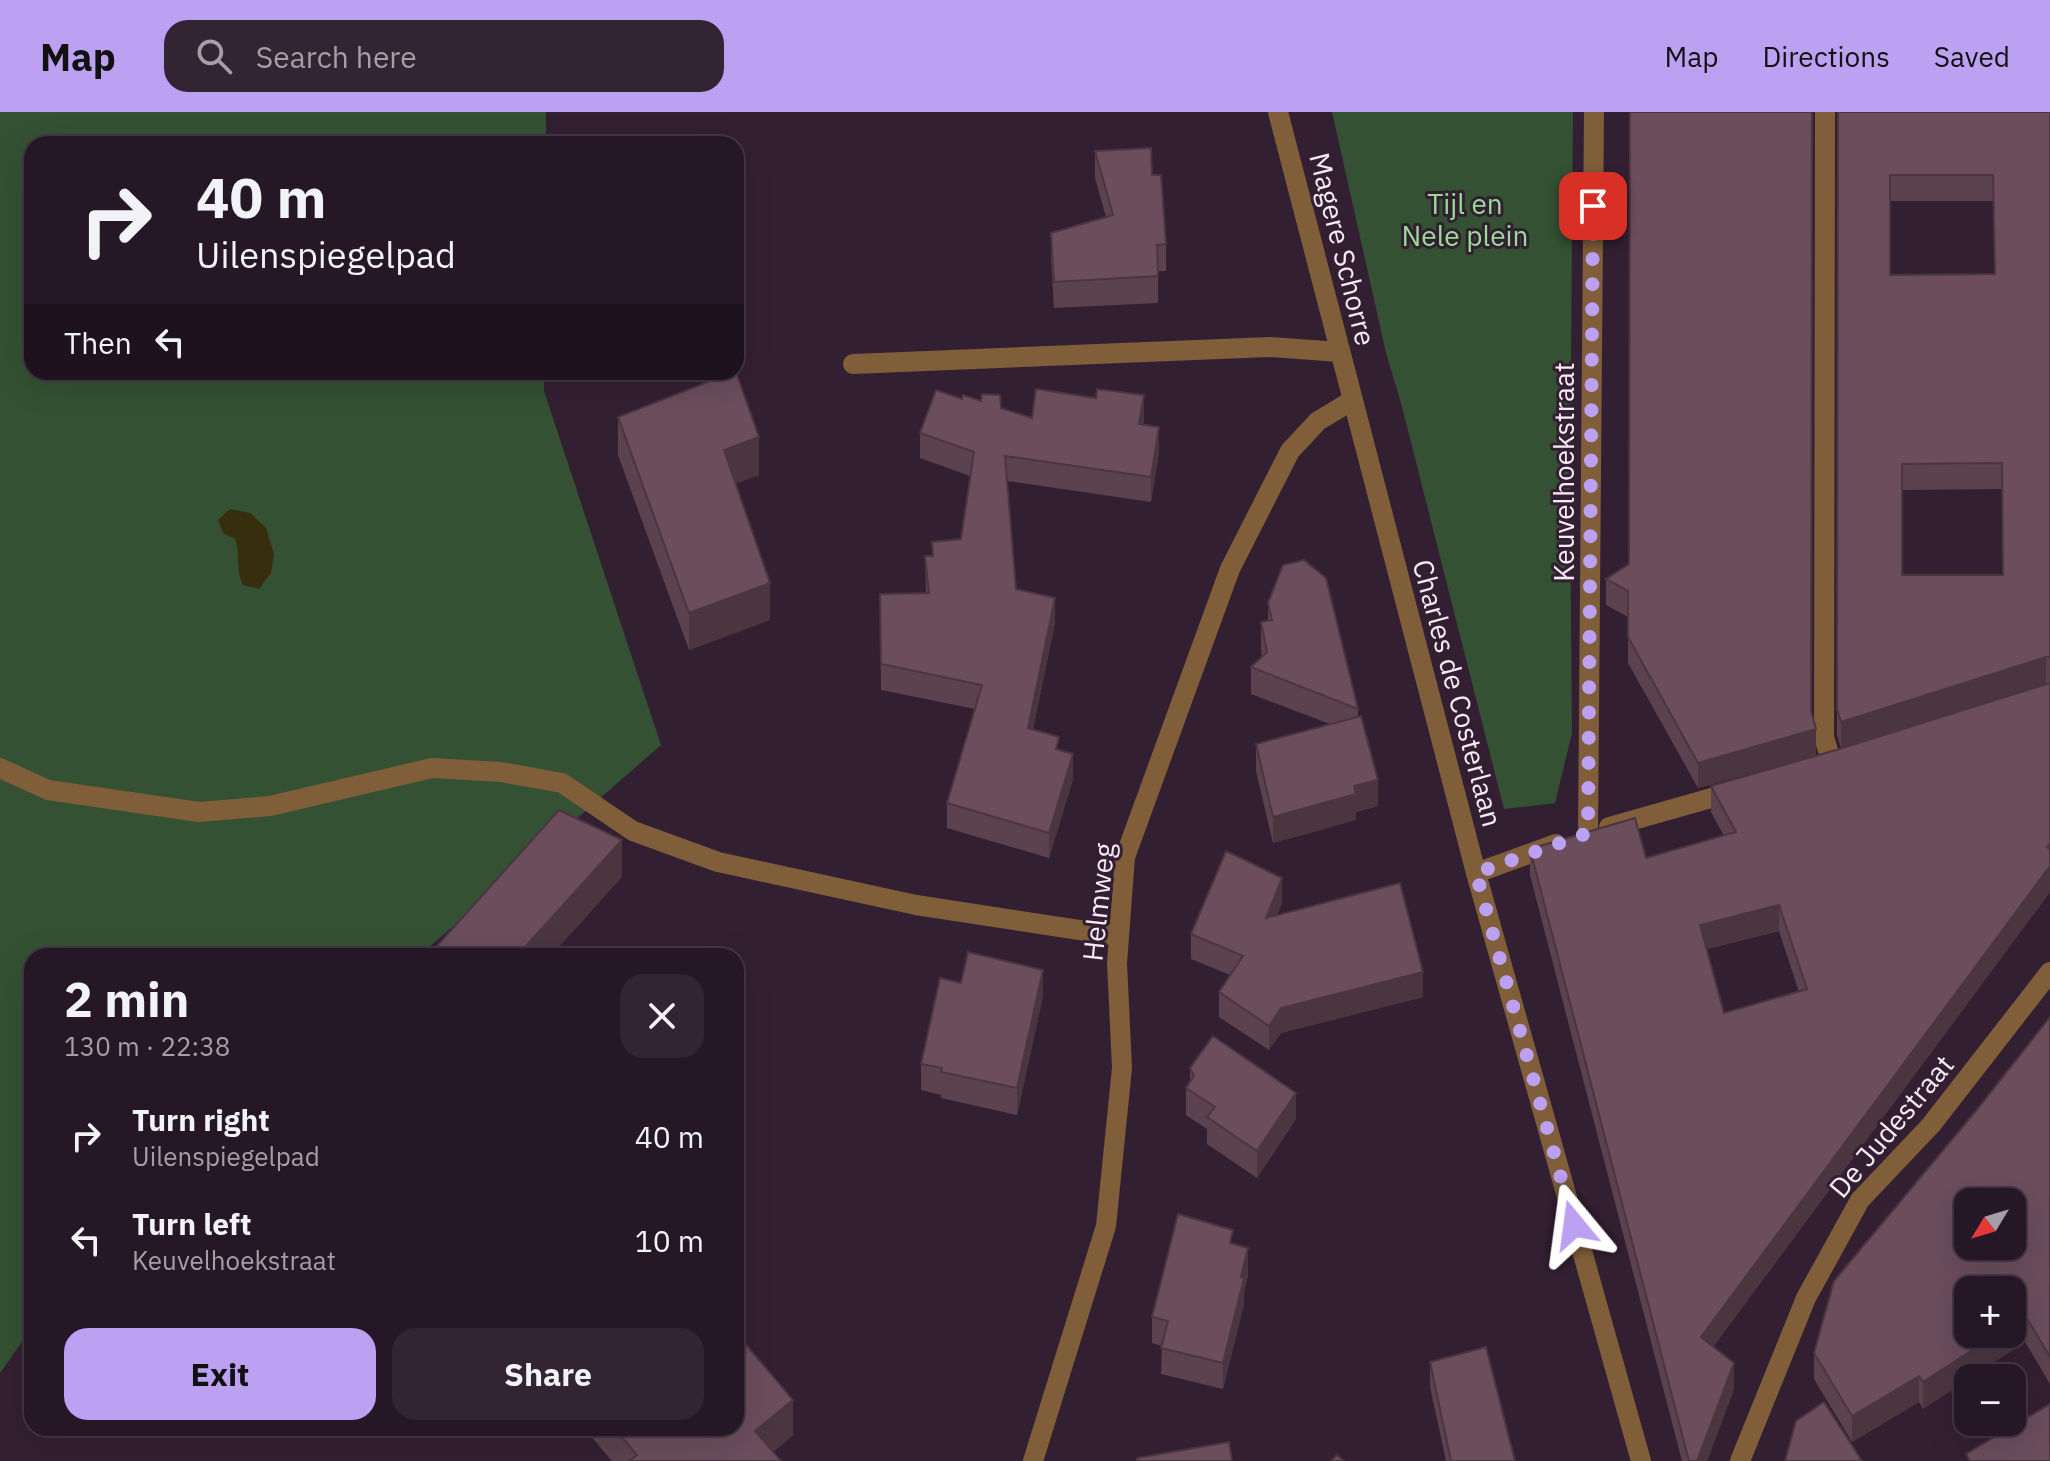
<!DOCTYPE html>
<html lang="en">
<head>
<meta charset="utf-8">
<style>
	:root { --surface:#261726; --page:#322432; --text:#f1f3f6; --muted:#a49fa7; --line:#423643; --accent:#bca0f2 }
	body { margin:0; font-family:"IBM Plex Sans",sans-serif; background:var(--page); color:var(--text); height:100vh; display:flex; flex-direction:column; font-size:30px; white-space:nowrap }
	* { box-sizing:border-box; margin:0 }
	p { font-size:26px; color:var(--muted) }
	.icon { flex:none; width:44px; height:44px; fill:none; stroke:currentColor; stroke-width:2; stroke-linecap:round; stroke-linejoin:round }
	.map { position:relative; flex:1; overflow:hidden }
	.details { position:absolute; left:24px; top:836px; width:720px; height:488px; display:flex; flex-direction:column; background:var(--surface); border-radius:24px; box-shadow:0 8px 32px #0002,0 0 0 2px var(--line) }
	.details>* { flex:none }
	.hud { position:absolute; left:24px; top:24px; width:720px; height:244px; border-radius:24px; box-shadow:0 8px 32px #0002,0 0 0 2px var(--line); background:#261726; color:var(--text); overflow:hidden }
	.needle { width:52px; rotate:232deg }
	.fabs { position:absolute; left:1954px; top:1076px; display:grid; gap:16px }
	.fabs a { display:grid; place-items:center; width:72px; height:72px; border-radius:16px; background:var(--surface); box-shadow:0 8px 32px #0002,0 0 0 2px var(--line); font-size:40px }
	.pin { position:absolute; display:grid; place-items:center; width:68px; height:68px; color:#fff; margin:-34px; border-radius:16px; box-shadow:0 4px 12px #0006 }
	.me { position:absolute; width:88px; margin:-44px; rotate:344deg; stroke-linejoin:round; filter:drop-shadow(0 0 6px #0008) }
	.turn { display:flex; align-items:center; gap:28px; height:168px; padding:0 40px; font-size:36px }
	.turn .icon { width:104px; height:104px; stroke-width:2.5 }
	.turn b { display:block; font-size:56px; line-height:68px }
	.then { display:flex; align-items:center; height:76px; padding:0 40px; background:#0003; gap:16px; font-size:30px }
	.round { display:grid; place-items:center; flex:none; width:84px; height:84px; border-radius:24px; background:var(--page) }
	.head { display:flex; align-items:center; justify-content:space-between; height:136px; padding:0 40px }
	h1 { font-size:48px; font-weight:700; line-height:60px }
	.button { display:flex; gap:16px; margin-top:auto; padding:16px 40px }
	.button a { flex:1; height:92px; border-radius:24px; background:var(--accent); color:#111; font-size:32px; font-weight:700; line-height:92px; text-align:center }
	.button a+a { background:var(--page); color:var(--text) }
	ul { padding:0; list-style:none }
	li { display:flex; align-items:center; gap:24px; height:104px; padding:0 40px }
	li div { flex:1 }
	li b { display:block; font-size:30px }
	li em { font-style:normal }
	header { display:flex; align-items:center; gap:48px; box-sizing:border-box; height:112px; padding:0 40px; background:var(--accent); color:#111 }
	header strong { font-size:38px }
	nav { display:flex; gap:44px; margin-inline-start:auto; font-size:28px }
	.search { width:560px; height:72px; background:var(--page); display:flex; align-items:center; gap:20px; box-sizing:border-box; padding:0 28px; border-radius:24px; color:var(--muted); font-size:30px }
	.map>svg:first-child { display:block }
	.green { fill:#345133 }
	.sand { fill:#362e0d }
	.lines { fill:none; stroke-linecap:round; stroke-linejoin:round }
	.service { stroke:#7f5e39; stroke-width:20 }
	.minor { stroke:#7f5e39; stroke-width:20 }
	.wall { fill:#5c424f; fill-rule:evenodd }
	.shaded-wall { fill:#4b3640 }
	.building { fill:#6b4d5c; stroke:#4b3640; stroke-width:2; fill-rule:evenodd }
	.route { stroke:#bca0f2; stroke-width:14; stroke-dasharray:0 25.2 }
	.labels { text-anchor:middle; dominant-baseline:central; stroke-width:6; stroke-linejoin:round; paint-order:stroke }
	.park-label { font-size:28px; fill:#96dc94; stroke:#331f32 }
	.street-label { font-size:28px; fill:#f7e9f6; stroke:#331f32 }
</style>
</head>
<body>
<header>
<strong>Map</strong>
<div class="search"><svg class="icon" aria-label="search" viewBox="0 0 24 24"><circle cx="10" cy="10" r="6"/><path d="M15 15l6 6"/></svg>Search here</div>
<nav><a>Map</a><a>Directions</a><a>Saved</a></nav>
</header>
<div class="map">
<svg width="2050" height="1349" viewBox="0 0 2050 1349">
	<rect width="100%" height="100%" fill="#331f32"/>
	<g class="green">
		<polygon points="0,0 546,0 546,32 32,32 32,260 544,260 544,279 661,633 419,844 32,844 32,1216 0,1261"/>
		<polygon points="1332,0 1573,0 1570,387 1572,621 1555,691 1504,697 1401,291 1386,241"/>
	</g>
	<path class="sand" d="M230,397l20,4 16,15 8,26 -3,19 -12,16 -16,-4c-8,-18 -2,-28 -8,-46l-12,-6 -5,-13z"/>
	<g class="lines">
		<g class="service">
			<polyline points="1825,0 1824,625 1832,652"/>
			<polyline points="853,252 1270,235 1340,240"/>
			<polyline points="0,656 48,678 199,700 270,694 432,656 501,660 562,671 633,719 718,750 916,793 1119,824"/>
		</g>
		<g class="minor">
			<polyline points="1278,0 1476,761 1641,1349"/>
			<polyline points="1609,715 1736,679"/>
			<polyline points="1588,721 1594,0"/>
			<polyline points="1476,761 1556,732"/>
			<polyline points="1033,1349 1106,1114 1122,956 1117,851 1125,745 1230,457 1290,339 1318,309 1353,288"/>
			<polyline points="1740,1349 1806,1186 1860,1088 1931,1013 2050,860"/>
		</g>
	</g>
	<g class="wall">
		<path d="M1838,0h212v780l-337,455 21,42 -27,72h-25l-152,-586v-26l116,9 78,-22 -13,-24v-26l125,-36 213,-67h-3l-205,65 -4,-13zM1890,89h103l2,73 -105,1zM2002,377v86h-100v-85zM1779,819l20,61 -75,21 -17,-64z"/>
		<polygon points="1095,39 1152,63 1166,132 1166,159 1158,159 1158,191 1054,196 1051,147 1051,121 1106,105 1095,66"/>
		<polygon points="962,287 1001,296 1032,306 1144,308 1143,312 1159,340 1151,390 1007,369 1016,477 1055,511 1033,617 1059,638 1073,667 1049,746 947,716 947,691 975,597 881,578 880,482 926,481 925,444 932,444 932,430 961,427 970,364 920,346 920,321"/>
		<polygon points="618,305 759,363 735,371 770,508 689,538 618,343"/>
		<polygon points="1629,452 1811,599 1816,643 1698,676 1628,551 1628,505 1606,493 1606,467"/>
		<polygon points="1268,491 1358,597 1358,605 1378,694 1356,700 1356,708 1273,731 1256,659 1256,632 1330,612 1251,582 1251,555 1262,545 1261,537 1261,510 1268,509"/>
		<polygon points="1282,791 1277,803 1423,885 1281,921 1269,938 1219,905 1219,880 1230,863 1191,847 1191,822"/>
		<polygon points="961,871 1043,884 1017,1003 941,986 941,983 921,978 921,952"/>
		<polygon points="2050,905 2050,1272 2025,1230 1923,1297 1919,1290 1852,1330 1814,1267 1814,1241 1975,1000"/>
		<polygon points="1190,956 1296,1007 1257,1066 1207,1032 1207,1017 1186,1003 1186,976 1190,970"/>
		<polygon points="1233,1132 1248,1163 1244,1180 1244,1192 1223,1277 1161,1262 1162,1234 1152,1231 1152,1205"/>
		<polygon points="1430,1250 1515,1349 1446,1349 1430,1275"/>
		<polygon points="584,1316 736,1316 793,1323 773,1340 781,1349 612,1349"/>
	</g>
	<g class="shaded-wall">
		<polygon points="1144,283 1144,308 1139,337 1139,312"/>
		<polygon points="1159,315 1159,340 1151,390 1151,365"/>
		<polygon points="759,325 759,363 724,376 724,338"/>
		<polygon points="770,471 770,508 689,538 689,501"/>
		<polygon points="1055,486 1055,511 1028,641 1028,616"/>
		<polygon points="2046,545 2046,571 1841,636 1841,610"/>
		<polygon points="1816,617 1816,643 1698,676 1698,651"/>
		<polygon points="1073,642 1073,667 1049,746 1049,721"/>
		<polygon points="1378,668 1378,694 1356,700 1356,708 1273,731 1273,705 1354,674"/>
		<polygon points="622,728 622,765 551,844 517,844"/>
		<polygon points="2050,731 2050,780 1701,1251 1701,1225"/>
		<polygon points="1282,766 1282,791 1266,831 1266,806"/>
		<polygon points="1779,793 1779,819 1700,839 1700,813"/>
		<polygon points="1043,858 1043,884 1017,1003 1017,976"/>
		<polygon points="1423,860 1423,885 1281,921 1269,938 1269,914 1281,896"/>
		<polygon points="1296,981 1296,1007 1257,1066 1257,1039"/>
		<polygon points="1248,1136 1248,1163 1244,1180 1244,1192 1223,1277 1223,1251"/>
		<polygon points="2025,1203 2025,1230 1923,1297 1923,1270 1997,1222 2012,1222 2012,1212"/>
		<polygon points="1734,1251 1734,1277 1707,1349 1697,1349"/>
		<polygon points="1919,1264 1919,1290 1852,1330 1852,1304"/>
		<polygon points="793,1288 793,1323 762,1349 755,1319"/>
	</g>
	<g class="building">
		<polygon points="1630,0 1812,0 1811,599 1816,617 1698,651 1628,525 1628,479 1606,467 1629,452"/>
		<path d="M1838,0h212v545h-4l-205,65 -4,-13zM1890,63h103l2,99 -105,1zM2002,351l1,112h-101v-111z"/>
		<polygon points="1151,36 1152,63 1161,63 1166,132 1157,133 1158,164 1054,170 1051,121 1113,103 1095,39"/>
		<polygon points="733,260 736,260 759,325 724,338 770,471 689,501 618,305"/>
		<polygon points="1036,277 1096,286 1097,277 1144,283 1139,312 1159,315 1151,365 1005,344 1016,477 1055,486 1028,616 1059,625 1056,637 1073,642 1049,721 947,691 982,573 881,552 880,482 929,481 925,444 933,444 932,430 961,427 974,340 920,321 936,278 962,287 963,283 981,289 982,282 1000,283 1001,296 1032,306"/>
		<polygon points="1304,448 1326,466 1358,597 1251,555 1267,540 1261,510 1272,508 1268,491 1283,453"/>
		<path d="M2050,571v160l-3,4 3,2v17l-349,471 33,26 -37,98h-8l-159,-612 105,-31 11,40 90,-26 -25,-46 125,-36zM1779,793l28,84 -83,24 -24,-88z"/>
		<polygon points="1361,604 1378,668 1354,674 1356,682 1273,705 1256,632"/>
		<polygon points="559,698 622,728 517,844 428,844"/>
		<polygon points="1226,739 1282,766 1266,806 1400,771 1423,860 1281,896 1269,914 1219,880 1243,844 1191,822"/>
		<polygon points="968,840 1043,858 1017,976 941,960 942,956 921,952 940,866 961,871"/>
		<path d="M2050,905v340l-25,-42 -13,9v-34h-44v44h29l-74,48 -4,-6 -67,40 -38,-63 20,-72 141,-169zM1968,1090h44v44h-44z"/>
		<polygon points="1213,924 1296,981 1257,1039 1207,1005 1215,995 1186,976 1194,964 1190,956"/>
		<polygon points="1178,1102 1233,1118 1230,1131 1248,1136 1241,1165 1244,1166 1223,1251 1161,1236 1168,1209 1152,1205"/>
		<polygon points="736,1221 793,1288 755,1319 781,1349 629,1349 637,1343 614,1316 736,1316"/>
		<polygon points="1486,1235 1515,1349 1451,1349 1430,1250"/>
		<polygon points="1824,1290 1862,1349 1785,1349 1796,1309"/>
		<polygon points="2050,1292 2050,1349 1970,1349 1966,1342"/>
		<polygon points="1229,1330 1232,1349 1137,1349 1137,1346"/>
		<polygon points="1337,1343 1344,1349 1331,1349"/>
	</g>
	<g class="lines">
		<polyline class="route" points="1574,1113 1476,761 1588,721 1593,94"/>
	</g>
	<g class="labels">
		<g class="park-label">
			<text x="1465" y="91">Tijl en<tspan x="1465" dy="32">Nele plein</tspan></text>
		</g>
		<g class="street-label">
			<text transform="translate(1343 137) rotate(76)">Magere Schorre</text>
			<text transform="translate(1563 360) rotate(-90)">Keuvelhoekstraat</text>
			<text transform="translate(1458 581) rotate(75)">Charles de Costerlaan</text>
			<text transform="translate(1098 790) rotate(-84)">Helmweg</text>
			<text transform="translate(1891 1014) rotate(-50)">De Judestraat</text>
		</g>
	</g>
</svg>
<div class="fabs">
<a><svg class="needle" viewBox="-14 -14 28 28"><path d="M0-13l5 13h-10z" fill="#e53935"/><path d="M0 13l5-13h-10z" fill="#a49fa7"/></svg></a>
<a>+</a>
<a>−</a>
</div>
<div class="pin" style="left:1593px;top:94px;background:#d93025"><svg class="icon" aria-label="arrive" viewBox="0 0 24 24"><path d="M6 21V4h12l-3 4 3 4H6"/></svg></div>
<svg class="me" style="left:1574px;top:1113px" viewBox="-20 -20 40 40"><path d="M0-17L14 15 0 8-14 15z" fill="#bca0f2" stroke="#fff" stroke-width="4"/></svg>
<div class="hud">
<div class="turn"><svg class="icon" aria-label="right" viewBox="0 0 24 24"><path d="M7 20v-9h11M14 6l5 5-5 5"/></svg><div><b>40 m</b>Uilenspiegelpad</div></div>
<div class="then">Then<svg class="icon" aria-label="left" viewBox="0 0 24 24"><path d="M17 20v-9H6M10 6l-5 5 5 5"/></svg></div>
</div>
<section class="details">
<div class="head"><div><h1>2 min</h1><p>130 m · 22:38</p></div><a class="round"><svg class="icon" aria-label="close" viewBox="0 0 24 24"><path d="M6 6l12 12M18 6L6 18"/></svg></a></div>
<ul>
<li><svg class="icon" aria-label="right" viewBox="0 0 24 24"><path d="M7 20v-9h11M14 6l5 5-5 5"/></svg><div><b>Turn right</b><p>Uilenspiegelpad</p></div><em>40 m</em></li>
<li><svg class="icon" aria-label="left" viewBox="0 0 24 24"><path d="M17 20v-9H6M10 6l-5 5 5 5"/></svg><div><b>Turn left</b><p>Keuvelhoekstraat</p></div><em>10 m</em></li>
</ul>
<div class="button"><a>Exit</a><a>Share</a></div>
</section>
</div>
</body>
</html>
